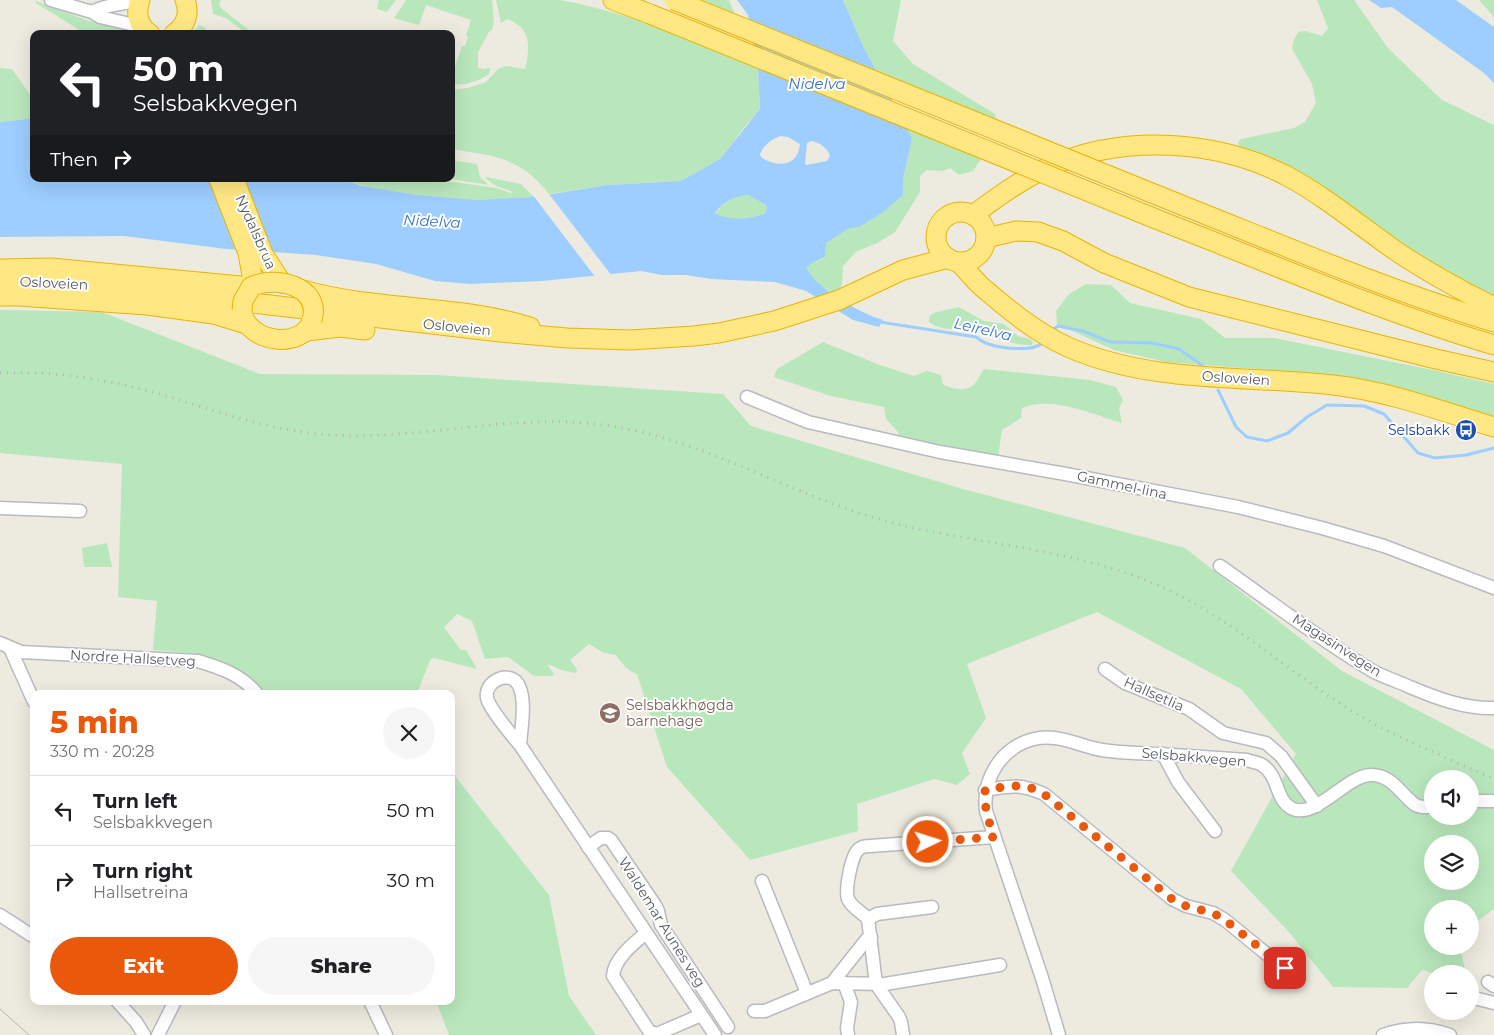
<!DOCTYPE html>
<html lang="en">
<head>
<meta charset="utf-8">
<style>
	:root { --surface:#fff; --page:#f6f6f6; --text:#202124; --muted:#757577; --line:#e0e0e0; --accent:#ea580c }
	body { margin:0; font-family:Montserrat,sans-serif; background:var(--page); color:var(--text); height:100vh; display:flex; flex-direction:column; font-size:19px; white-space:nowrap }
	* { box-sizing:border-box; margin:0 }
	p { font-size:16px; color:var(--muted) }
	.icon { flex:none; width:28px; height:28px; fill:none; stroke:currentColor; stroke-width:2; stroke-linecap:round; stroke-linejoin:round }
	.map { position:relative; flex:1; overflow:hidden }
	.details { position:absolute; left:30px; top:690px; width:425px; height:315px; display:flex; flex-direction:column; background:var(--surface); border-radius:10px; box-shadow:0 5px 20px #0002 }
	.details>* { flex:none }
	.hud { position:absolute; left:30px; top:30px; width:425px; height:152px; border-radius:10px; box-shadow:0 5px 20px #0002; background:#202124; color:#fff; overflow:hidden }
	.tools { position:absolute; left:1424px; top:770px; display:grid; gap:10px }
	.tools a { display:grid; place-items:center; width:55px; height:55px; border-radius:50%; background:var(--surface); box-shadow:0 5px 20px #0002; font-size:25px }
	.pin { position:absolute; display:grid; place-items:center; width:42px; height:42px; color:#fff; margin:-21px; border-radius:10px; box-shadow:0 2px 8px #0006 }
	.me { position:absolute; width:55px; margin:-28px; rotate:86deg; stroke-linejoin:round; filter:drop-shadow(0 0 4px #0008) }
	.turn { display:flex; align-items:center; gap:18px; height:105px; padding:0 20px; font-size:22px }
	.turn .icon { width:65px; height:65px; stroke-width:2.5 }
	.turn b { display:block; font-size:35px; line-height:42px }
	.then { display:flex; align-items:center; height:48px; padding:0 20px; background:#0003; gap:10px; font-size:19px }
	.round { display:grid; place-items:center; flex:none; width:52px; height:52px; border-radius:26px; background:var(--page) }
	.head { display:flex; align-items:center; justify-content:space-between; height:85px; padding:0 20px }
	h1 { font-size:30px; font-weight:800; line-height:38px; color:var(--accent) }
	.primary-button { display:flex; gap:10px; margin-top:auto; padding:10px 20px }
	.primary-button a { flex:1; height:58px; border-radius:30px; background:var(--accent); color:#fff; font-size:20px; font-weight:800; line-height:58px; text-align:center }
	.primary-button a+a { background:var(--page); color:var(--text) }
	ul { padding:0; list-style:none }
	li { display:flex; align-items:center; gap:15px; height:70px; padding:0 20px; border-top:1px solid var(--line) }
	li div { flex:1 }
	li b { display:block; font-size:19px }
	li em { font-style:normal }
	.map>svg:first-child { display:block }
	.green { fill:#b9e7bc; fill-rule:evenodd }
	.water { fill:#9dceff; fill-rule:evenodd }
	.pier { fill:#edebdf }
	.lines { fill:none; stroke-linecap:round; stroke-linejoin:round }
	.stream { stroke:#9dceff; stroke-width:3 }
	.minor-casing { stroke:#b8bac0; stroke-width:15 }
	.highway-casing { stroke:#ecb300; stroke-width:21 }
	.minor { stroke:#fff; stroke-width:12 }
	.highway { stroke:#ffe884; stroke-width:19 }
	.tram { stroke:#b4b5b5; stroke-width:1 }
	.rail { stroke:#b4b5b5; stroke-width:3; stroke-dasharray:1 6; stroke-linecap:butt }
	.highway-bridge-casing { stroke:#ecb300; stroke-width:21; stroke-linecap:butt }
	.highway-bridge { stroke:#ffe884; stroke-width:19 }
	.route { stroke:#ea580c; stroke-width:9; stroke-dasharray:0 16.2 }
	.labels { text-anchor:middle; dominant-baseline:central; stroke-width:4; stroke-linejoin:round; paint-order:stroke }
	.street-label { font-size:14px; fill:#585c62; stroke:#fff }
	.transit-label { font-size:14px; fill:#164399; stroke:#fff; text-anchor:end }
	.education-label { font-size:14px; fill:#785e54; stroke:#fff; text-anchor:start }
	.water-label { font-size:15px; font-style:italic; fill:#3775cb; stroke:#fff }
</style>
</head>
<body>
<div class="map">
<svg width="1494" height="1035" viewBox="0 0 1494 1035">
	<rect width="100%" height="100%" fill="#edebdf"/>
	<g class="green">
		<polygon points="211,0 221,0 219,4 221,8 250,31 258,34 247,34 226,18 213,14"/>
		<polygon points="378,0 396,0 387,12 377,9 379,1"/>
		<path d="M406,0h86l2,21 -2,9 -3,2 -11,20v16l5,1 7,-1 -1,6c-10,7 -24,12 -38,10v-5l11,-33h3l3,-9 -2,-1 5,-16 -45,-15 -7,20 -25,-7z"/>
		<path d="M496,0c19,0 46,0 64,0 69,12 134,42 198,68l2,41 -14,16 -26,34 -39,22 -74,4 -58,9c-29,-37 -54,-38 -98,-45v-59l17,-2 18,-6 12,-13 8,-3 19,3c5,-22 7,-41 -18,-50l-6,4z"/>
		<polygon points="703,0 729,0 735,15"/>
		<polygon points="843,0 901,0 893,41 913,64 995,114 996,120 877,72 864,48"/>
		<polygon points="1317,0 1354,0 1388,48 1442,100 1494,125 1494,299 1467,286 1448,270 1439,267 1392,243 1307,176 1279,160 1239,146 1238,142 1241,139 1294,128 1305,122 1316,103 1312,84 1292,49 1293,42 1298,32 1305,31 1322,36 1328,28"/>
		<polygon points="1479,0 1494,0 1494,17"/>
		<polygon points="36,1 89,21 119,26 131,34 86,34 36,3"/>
		<polygon points="199,25 206,28 207,34 192,34"/>
		<polygon points="0,68 12,69 34,100 34,118 0,122"/>
		<polygon points="907,129 981,159 973,171 959,175 950,168 943,171 927,170 920,176 920,192 895,232 879,242 856,252 843,266 842,284 839,292 833,294 818,284 805,268 814,262 823,259 825,255 825,243 848,229 859,227 903,195 903,180 912,138"/>
		<polygon points="451,160 477,164 480,177 489,185 451,179"/>
		<path d="M486,177l35,7 13,13c-20,1 -39,3 -58,3 -43,0 -94,-7 -134,-21h91l63,9 15,5 3,-1 -18,-6 -11,-8z"/>
		<path d="M748,195l18,10 1,4 -3,5c-19,5 -30,9 -49,0 8,-13 19,-17 33,-19z"/>
		<polygon points="1086,284 1111,285 1130,303 1201,319 1225,338 1274,338 1433,370 1494,384 1494,416 1399,387 1334,375 1166,362 1114,350 1057,324 1056,311 1069,294"/>
		<path d="M959,307l25,14 20,3 14,12 12,3 3,3 -1,3c-23,1 -42,-11 -65,-15 -13,-2 -27,1 -38,-8v-5l4,-4z"/>
		<path d="M0,310l102,2 158,62 176,1 287,19 28,32 212,63 222,59 157,123 152,79v159l-24,18v-18h-38v37h28l6,28h-30l-14,-4 -15,18 -74,-1 -45,-56 -57,-60 65,-117 -55,-65 -144,-77 -130,52 19,54 -24,35 8,21 -13,11 -23,-6 -77,25 1,27 -108,29 -83,-93 -30,-93c-8,-2 -17,-12 -21,-19l-12,-2 -15,-9 -19,16 7,9 -1,4 -15,-3 -13,-6v2l6,8 -2,2h-18l-26,-19 -23,2 -13,-38 -15,-7 -13,13 17,23h5l11,19 -43,-11 -4,2 -13,34h-151l-24,-23 -42,-17 -47,-4 4,-49 -39,-4 4,-133 -122,-11zM1432,779h38v37h-38zM1432,844h38v37h-38z"/>
		<path d="M823,342l57,23 34,11 13,-5 14,4 2,9c6,5 21,7 28,3 6,-4 9,-12 13,-18l106,11 26,7 7,13 -4,8 3,15c-28,-8 -71,-28 -100,-15l-1,10 -19,12 -4,27 -98,-19 -3,-7 -11,-12 -2,-12 -53,-11 -57,-19 3,-8z"/>
		<polygon points="107,543 112,567 84,567 82,548"/>
		<polygon points="451,771 549,895 569,996 596,1035 449,1035 436,1001 451,1001"/>
	</g>
	<g class="water">
		<path d="M737,0h106l21,48 48,90 -9,42v15l-21,18 -23,14 -11,2 -22,14 -1,14 -11,5 -8,6c14,23 52,44 77,52l-4,7 -26,-7 -47,-29 -31,-9 -64,-3 -25,-4h-24l-21,-4 -99,10 -72,3 -35,-3 -59,-17 -60,-9 -90,-6 -102,-13 -124,1v-115l34,-4v61h308l20,7 54,9 60,5 58,-3 73,-12 74,-4 39,-22 40,-50 -2,-41 -5,-26 -5,-27zM781,136l7,1 12,7c-2,22 -21,24 -38,14l-2,-3c2,-9 13,-17 21,-19zM811,141c8,1 17,7 19,15l-3,5 -21,4 -1,-2 2,-20zM748,195l18,10 1,4 -3,5c-18,5 -31,8 -49,-1 8,-12 19,-16 33,-18z"/>
		<polygon points="1369,0 1456,0 1494,27 1494,83 1484,73 1392,7 1381,8"/>
	</g>
	<polygon class="pier" points="547,192 549,194 612,276 596,278 532,194"/>
	<g class="lines">
		<g class="stream">
			<path d="M880,322l96,15c3,2 6,5 10,6 12,5 48,10 57,-1"/>
			<polyline points="1051,331 1058,326 1083,331 1110,342 1152,343 1179,349 1203,366"/>
			<polyline points="1218,390 1236,427 1247,437 1267,441 1288,433 1307,417 1327,405 1364,406 1384,414 1418,453 1435,458 1466,455 1494,448"/>
		</g>
		<g class="minor-casing">
			<g id="minor">
				<polyline points="51,0 92,12 100,17 143,27"/>
				<path d="M92,12c13,-8 32,-7 46,-12"/>
				<polyline points="747,397 808,422 940,452 1060,473 1238,507 1322,528 1384,546 1494,588"/>
				<polyline points="0,508 80,511"/>
				<path d="M1220,566c50,35 99,73 151,104 12,7 26,11 39,17 26,11 55,22 84,21"/>
				<path d="M0,643l21,9 177,9c23,7 44,14 59,33"/>
				<polyline points="10,648 34,702"/>
				<polyline points="1105,669 1125,683 1189,709 1223,733 1266,743 1281,756 1317,806"/>
				<path d="M520,745c1,-16 7,-46 -2,-61 -9,-14 -34,-3 -31,14 3,12 24,36 33,47l195,290"/>
				<polyline points="1163,754 1178,782 1215,831"/>
				<path d="M985,790c26,-4 34,-7 59,4l128,105 14,7 27,7 12,7 60,49"/>
				<polyline points="1470,801 1494,801"/>
				<polyline points="588,847 601,838 608,838 611,840 655,905 658,911 661,925 728,1027"/>
				<polyline points="762,881 807,993"/>
				<polyline points="0,915 34,937"/>
				<polyline points="868,919 877,914 885,913 932,907"/>
				<path d="M646,933c-13,11 -32,26 -33,43l36,55 8,3 44,-19"/>
				<polyline points="1488,982 1494,986"/>
				<polyline points="832,983 867,939 871,937"/>
				<polyline points="844,983 851,1002 847,1028 848,1035"/>
				<polyline points="1470,997 1494,1003"/>
				<polyline points="117,1001 136,1022 144,1035"/>
				<polyline points="370,1001 386,1035"/>
				<polyline points="754,1011 765,1011 832,983 885,984 1000,965"/>
				<polyline points="158,1035 175,1001"/>
				<path d="M903,1035l-2,-13 -2,-5 -23,-33 -8,-65c-6,-7 -16,-11 -20,-20 -3,-9 3,-44 11,-50 3,-3 7,-3 11,-3l124,-9"/>
				<path d="M1059,1035l-17,-57 -56,-167c-4,-32 15,-64 48,-72 22,-6 46,7 68,11 18,3 38,3 57,4 29,2 59,4 88,6 4,2 11,2 15,5 17,10 13,34 29,43 23,13 55,-32 79,-33 21,-1 30,18 44,29 5,4 12,3 18,3"/>
				<path d="M1383,1035c24,-8 44,-8 67,0"/>
			</g>
		</g>
		<g class="highway-casing">
			<g id="highway">
				<path d="M140,0c-5,14 -2,26 10,34"/>
				<polyline points="613,0 650,14"/>
				<path d="M174,34c12,-8 16,-21 11,-34"/>
				<polyline points="219,179 248,253 254,286"/>
				<polyline points="234,179 263,254 282,283"/>
				<path d="M1184,206c103,41 204,84 310,116"/>
				<circle cx="961" cy="237" r="25"/>
				<path d="M973,215c26,-19 50,-37 80,-50 73,-31 164,-25 234,11 39,21 73,50 109,75 31,21 64,39 98,56"/>
				<path d="M1166,223c109,42 216,89 328,122"/>
				<polyline points="986,238 1016,231 1038,232 1063,241 1104,263 1189,297 1436,359 1494,372"/>
				<path d="M958,262c9,8 15,17 24,25 27,23 53,45 86,60 83,37 177,28 265,38 55,6 108,26 161,42"/>
				<polyline points="0,269 51,268 251,287"/>
				<polyline points="0,281 69,283 150,291 500,332 567,338 630,340 694,336 719,333 774,321 839,300 903,270 948,258"/>
				<path d="M303,290c74,21 153,14 227,37"/>
				<polyline points="0,296 19,296 147,305 214,314 246,324"/>
				<path d="M242,313c8,31 60,36 70,8"/>
				<polyline points="307,331 340,327 365,330"/>
			</g>
		</g>
		<use href="#minor" class="minor"/>
		<use href="#highway" class="highway"/>
		<polyline class="tram" points="0,1009 29,1035"/>
		<path class="rail" d="M0,373c51,-2 100,5 149,18 56,16 111,37 169,43 96,9 190,-22 285,-9 93,12 174,62 262,90 103,32 209,29 308,77 61,30 113,77 171,114 47,30 99,50 150,73"/>
		<g class="highway-bridge-casing">
			<g id="highway-bridge">
				<polyline points="674,0 1184,206"/>
				<polyline points="650,14 1166,223"/>
				<path d="M242,311l1,-10 8,-14c24,-12 71,-1 61,33"/>
			</g>
		</g>
		<use href="#highway-bridge" class="highway-bridge"/>
	</g>
	<g class="lines">
		<polyline class="route" points="928,842 994,837 986,812 985,790 1009,786 1027,786 1044,794 1172,899 1186,906 1213,913 1225,920 1285,968"/>
	</g>
	<defs>
		<g id="bus-disc" transform="scale(1.125)"><circle r="9.5" fill="#1a4fb4" stroke="#fff"/><path d="M-5-6H5V4H4V6H2V4H-2V6H-4V4H-5ZM-3.5-4V0h7V-4ZM-3.5 1.2v1.5H-2V1.2ZM2 1.2v1.5H3.5V1.2Z" fill="#fff"/></g>
		<g id="school-disc" transform="scale(1.125)"><circle r="9.5" fill="#8d6e63" stroke="#fff"/><path d="M0-5L7-2L0 1L-7-2ZM-4 1L0 2.5L4 1V4Q0 6-4 4Z" fill="#fff"/></g>
	</defs>
	<g fill-rule="evenodd">
		<use href="#bus-disc" x="1466" y="430"/>
		<use href="#school-disc" x="610" y="713"/>
	</g>
	<g class="labels">
		<g class="street-label">
			<text transform="translate(256 232) rotate(66)">Nydalsbrua</text>
			<text transform="translate(54 283) rotate(3)">Osloveien</text>
			<text transform="translate(457 327) rotate(6)">Osloveien</text>
			<text transform="translate(1236 378) rotate(4)">Osloveien</text>
			<text transform="translate(1122 485) rotate(12)">Gammel-lina</text>
			<text transform="translate(1337 645) rotate(33)">Magasinvegen</text>
			<text transform="translate(133 658) rotate(3)">Nordre Hallsetveg</text>
			<text transform="translate(1154 694) rotate(24)">Hallsetlia</text>
			<text transform="translate(1194 757) rotate(5)">Selsbakkvegen</text>
			<text transform="translate(662 922) rotate(58)">Waldemar Aunes veg</text>
		</g>
		<g class="transit-label">
			<text x="1450" y="430">Selsbakk</text>
		</g>
		<g class="education-label">
			<text x="626" y="705">Selsbakkhøgda<tspan x="626" dy="16">barnehage</tspan></text>
		</g>
		<g class="water-label">
			<text x="817" y="83">Nidelva</text>
			<text transform="translate(432 221) rotate(3)">Nidelva</text>
			<text transform="translate(983 329) rotate(13)">Leirelva</text>
		</g>
	</g>
</svg>
<div class="tools">
<a><svg class="icon" aria-label="sound" viewBox="0 0 24 24"><path d="M4 9h4l5-4v14l-5-4H4zM17 9q2 3 0 6"/></svg></a>
<a><svg class="icon" aria-label="layers" viewBox="0 0 24 24"><path d="M12 4l9 5-9 5-9-5zM3 14l9 5 9-5"/></svg></a>
<a>+</a>
<a>−</a>
</div>
<div class="pin" style="left:1285px;top:968px;background:#d93025"><svg class="icon" aria-label="arrive" viewBox="0 0 24 24"><path d="M6 21V4h12l-3 4 3 4H6"/></svg></div>
<svg class="me" style="left:928px;top:842px" viewBox="-20 -20 40 40"><circle r="17" fill="#ea580c" stroke="#fff" stroke-width="3"/><path d="M0-11L8 9 0 5-8 9z" fill="#fff"/></svg>
<div class="hud">
<div class="turn"><svg class="icon" aria-label="left" viewBox="0 0 24 24"><path d="M17 20v-9H6M10 6l-5 5 5 5"/></svg><div><b>50 m</b>Selsbakkvegen</div></div>
<div class="then">Then<svg class="icon" aria-label="right" viewBox="0 0 24 24"><path d="M7 20v-9h11M14 6l5 5-5 5"/></svg></div>
</div>
<section class="details">
<div class="head"><div><h1>5 min</h1><p>330 m · 20:28</p></div><a class="round"><svg class="icon" aria-label="close" viewBox="0 0 24 24"><path d="M6 6l12 12M18 6L6 18"/></svg></a></div>
<ul>
<li><svg class="icon" aria-label="left" viewBox="0 0 24 24"><path d="M17 20v-9H6M10 6l-5 5 5 5"/></svg><div><b>Turn left</b><p>Selsbakkvegen</p></div><em>50 m</em></li>
<li><svg class="icon" aria-label="right" viewBox="0 0 24 24"><path d="M7 20v-9h11M14 6l5 5-5 5"/></svg><div><b>Turn right</b><p>Hallsetreina</p></div><em>30 m</em></li>
</ul>
<div class="primary-button"><a>Exit</a><a>Share</a></div>
</section>
</div>
</body>
</html>
